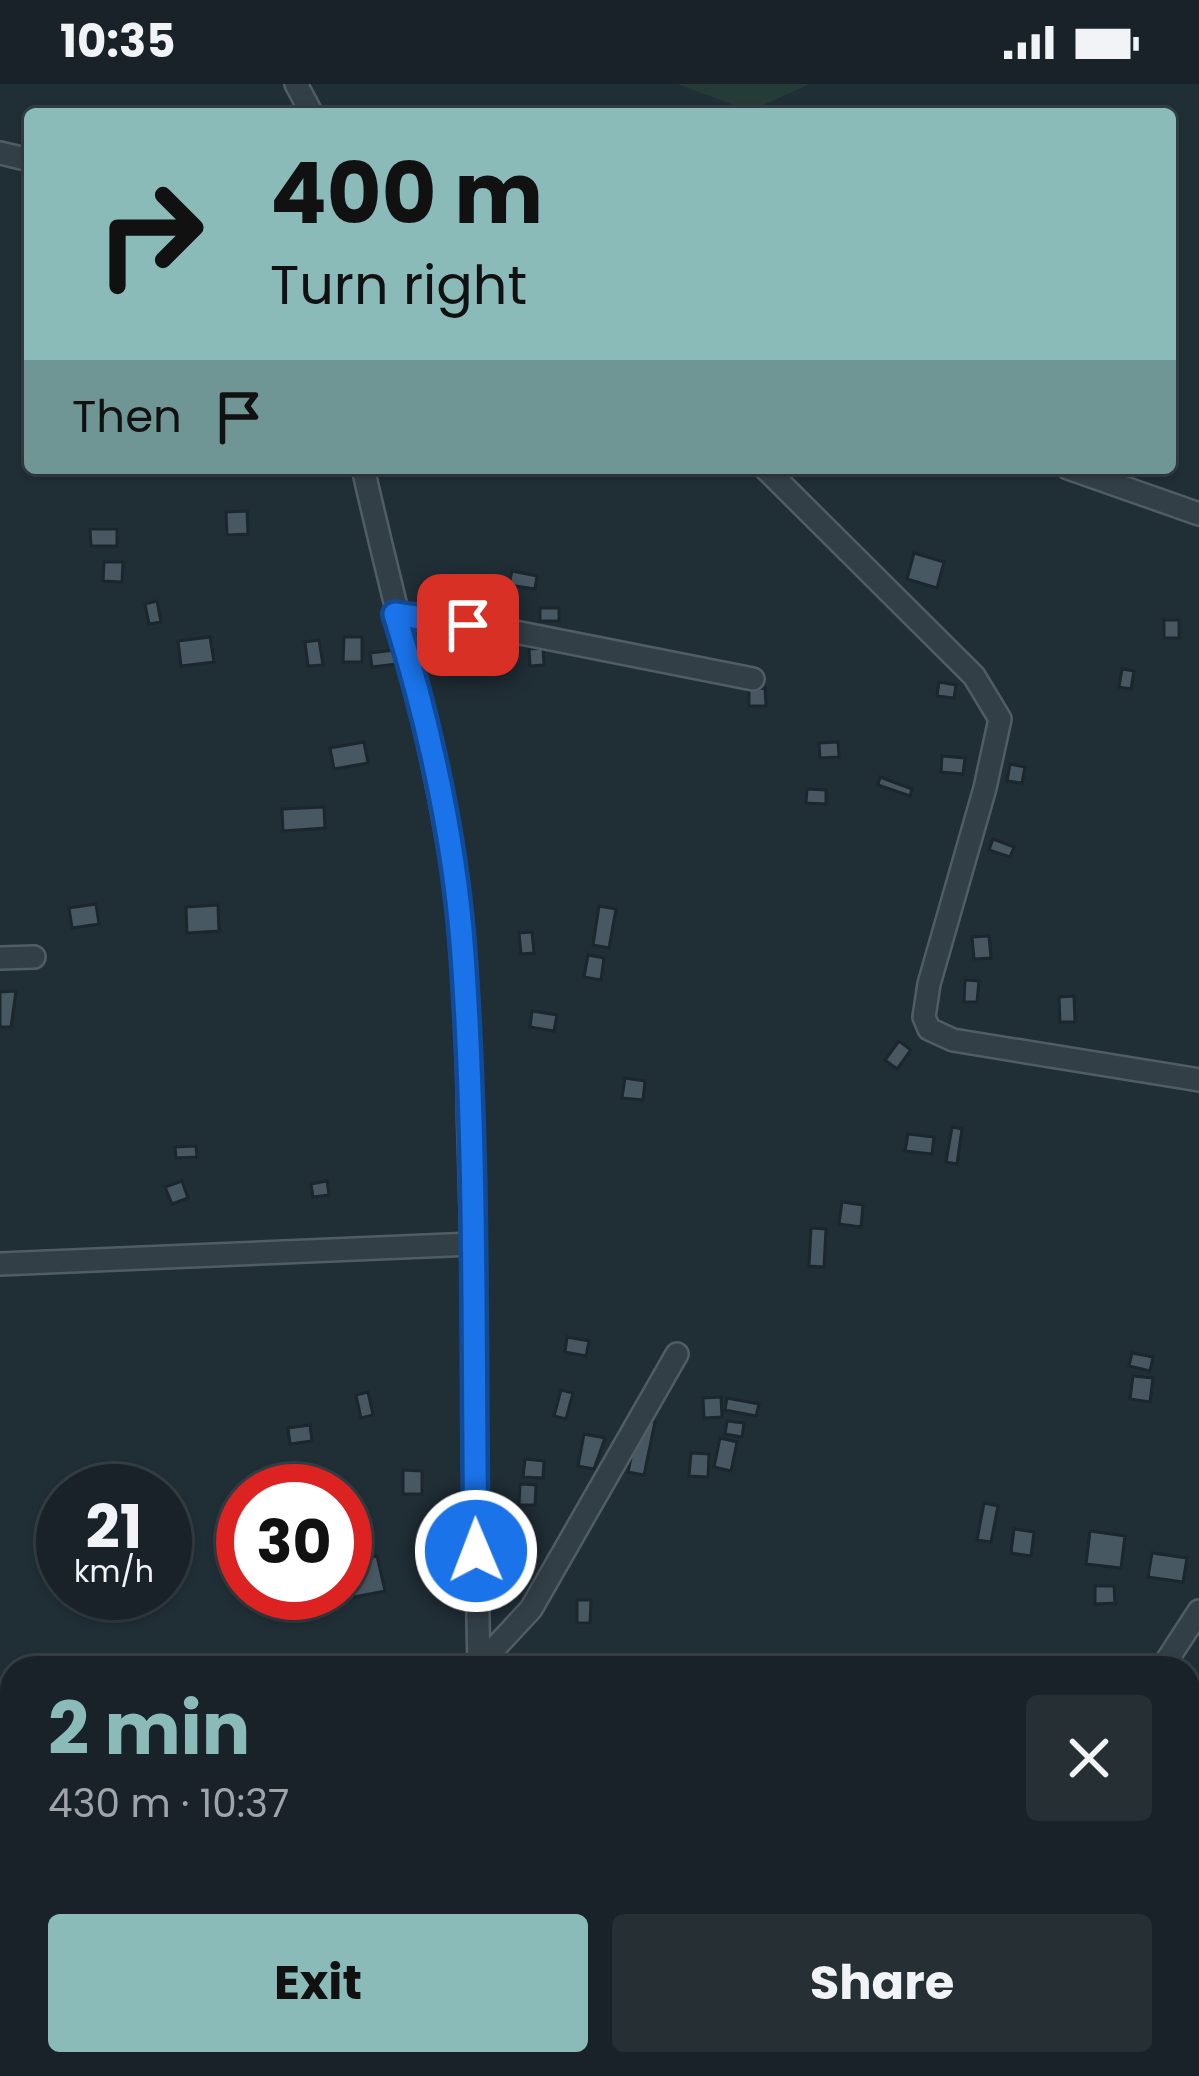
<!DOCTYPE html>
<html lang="en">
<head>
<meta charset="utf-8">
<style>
	:root { --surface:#182228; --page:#252f34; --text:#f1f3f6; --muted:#9fa4a8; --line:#363f45; --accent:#8bbbb9 }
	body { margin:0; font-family:Poppins,sans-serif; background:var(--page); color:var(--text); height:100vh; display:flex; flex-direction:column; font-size:45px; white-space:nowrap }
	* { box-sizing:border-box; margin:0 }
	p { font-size:39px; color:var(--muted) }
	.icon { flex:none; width:66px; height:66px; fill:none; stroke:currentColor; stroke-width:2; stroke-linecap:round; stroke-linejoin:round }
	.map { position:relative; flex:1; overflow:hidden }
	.drawer { position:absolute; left:0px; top:1572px; width:1200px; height:420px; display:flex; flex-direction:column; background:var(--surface); border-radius:36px 36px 0 0; box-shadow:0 3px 9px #0004,0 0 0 3px var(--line) }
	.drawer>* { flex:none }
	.top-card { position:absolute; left:24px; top:24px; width:1152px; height:366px; border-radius:12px; box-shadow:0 3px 9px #0004,0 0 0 3px var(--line); background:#8bbbb9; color:#111; overflow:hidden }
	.speed { position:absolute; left:36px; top:1380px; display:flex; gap:24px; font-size:60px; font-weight:700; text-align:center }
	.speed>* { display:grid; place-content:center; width:156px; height:156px; border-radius:50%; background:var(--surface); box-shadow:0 3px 9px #0004,0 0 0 3px var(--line); line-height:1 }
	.speed small { font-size:30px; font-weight:400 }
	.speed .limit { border:18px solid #d22; background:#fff; color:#111 }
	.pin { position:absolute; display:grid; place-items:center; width:102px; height:102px; color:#fff; margin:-51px; border-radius:24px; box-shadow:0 6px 18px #0006 }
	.me { position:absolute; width:132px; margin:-66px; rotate:359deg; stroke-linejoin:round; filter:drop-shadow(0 0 9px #0008) }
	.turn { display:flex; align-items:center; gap:42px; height:252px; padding:0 48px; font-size:54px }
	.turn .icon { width:156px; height:156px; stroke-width:2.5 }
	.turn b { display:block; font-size:84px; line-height:102px }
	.then { display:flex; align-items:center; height:114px; padding:0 48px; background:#0003; gap:24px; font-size:45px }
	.round { display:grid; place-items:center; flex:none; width:126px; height:126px; border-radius:12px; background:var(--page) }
	.overview { display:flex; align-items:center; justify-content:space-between; height:204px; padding:0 48px }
	h1 { font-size:72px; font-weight:700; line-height:90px; color:var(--accent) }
	.action { display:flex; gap:24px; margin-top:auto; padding:24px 48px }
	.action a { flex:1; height:138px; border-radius:12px; background:var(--accent); color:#111; font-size:48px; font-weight:700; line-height:138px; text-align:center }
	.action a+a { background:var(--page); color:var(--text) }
	.status { display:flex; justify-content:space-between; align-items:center; height:84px; padding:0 60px; background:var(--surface); direction:ltr }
	.status svg { height:33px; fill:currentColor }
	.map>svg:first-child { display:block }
	.green { fill:#253b37 }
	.building { fill:#485862; stroke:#1b262d; stroke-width:3 }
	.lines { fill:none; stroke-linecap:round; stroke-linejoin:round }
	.minor-casing { stroke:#515d65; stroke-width:26 }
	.minor { stroke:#333f47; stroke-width:21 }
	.route-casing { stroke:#114b97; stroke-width:30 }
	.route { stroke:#1a73e8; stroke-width:21 }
</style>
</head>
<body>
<div class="status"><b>10:35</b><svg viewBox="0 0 49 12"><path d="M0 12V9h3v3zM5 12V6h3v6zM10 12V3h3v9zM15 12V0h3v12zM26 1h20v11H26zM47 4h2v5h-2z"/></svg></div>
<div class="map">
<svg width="1199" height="1992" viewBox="0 0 1199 1992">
	<rect width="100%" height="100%" fill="#202e36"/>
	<polygon class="green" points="677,0 810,0 750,27"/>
	<g class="building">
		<polygon points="247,427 248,450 227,451 226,428"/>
		<polygon points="90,445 117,445 117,462 91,462"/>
		<polygon points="914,469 944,478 937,504 907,495"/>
		<polygon points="104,478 123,478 122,498 103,497"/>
		<polygon points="512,487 537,492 535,505 509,501"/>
		<polygon points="157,517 161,538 149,540 145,520"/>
		<rect x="540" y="524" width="19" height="13"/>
		<rect x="1164" y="536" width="15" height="18"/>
		<polygon points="210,553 214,578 181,582 178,557"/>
		<polygon points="344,553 362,553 362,578 343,578"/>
		<polygon points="319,556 323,581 308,582 305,558"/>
		<polygon points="543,564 544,581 530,582 529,565"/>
		<polygon points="395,566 397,580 372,583 370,569"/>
		<polygon points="1122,585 1134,587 1131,605 1119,603"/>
		<polygon points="939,598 956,601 954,614 937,612"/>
		<polygon points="765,604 766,622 749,622 749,605"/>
		<polygon points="364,658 368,679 334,685 330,664"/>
		<polygon points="838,658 839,673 820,674 819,659"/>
		<polygon points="942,672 965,674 963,690 941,688"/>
		<polygon points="1010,680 1025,683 1022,699 1007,697"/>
		<polygon points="880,693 912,705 910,712 878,701"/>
		<polygon points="807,705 826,706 826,720 806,719"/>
		<polygon points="324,723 325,744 283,747 282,725"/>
		<polygon points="993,755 1014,763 1010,773 989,766"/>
		<polygon points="96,820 99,840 72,844 69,824"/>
		<polygon points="218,821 219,847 187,849 186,823"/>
		<polygon points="599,822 616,825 609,864 593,861"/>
		<polygon points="532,848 534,869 521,870 519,849"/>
		<polygon points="989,852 991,874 974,875 972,853"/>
		<polygon points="588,871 604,874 601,896 584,893"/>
		<polygon points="965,896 979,897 977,918 964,918"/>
		<polygon points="16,907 11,943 0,943 0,908"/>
		<polygon points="1074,912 1075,938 1060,938 1059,913"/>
		<polygon points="532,927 557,931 554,947 530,943"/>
		<polygon points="899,957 911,966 897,985 885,976"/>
		<polygon points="625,994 645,997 643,1016 622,1014"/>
		<polygon points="952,1043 962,1045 957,1080 946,1078"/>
		<polygon points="908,1050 934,1053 932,1070 905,1067"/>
		<polygon points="196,1062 197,1073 176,1074 175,1063"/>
		<polygon points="182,1097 188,1114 172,1120 165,1103"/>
		<polygon points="327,1097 329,1111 313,1113 311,1100"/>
		<polygon points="842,1118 863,1121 861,1143 839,1140"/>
		<polygon points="811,1144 826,1145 824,1183 809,1182"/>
		<polygon points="567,1253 589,1257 586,1272 565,1268"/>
		<polygon points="1132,1269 1153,1273 1150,1287 1129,1282"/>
		<polygon points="1133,1292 1153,1294 1150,1318 1130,1315"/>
		<polygon points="561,1306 573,1309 566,1335 554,1332"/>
		<polygon points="368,1308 373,1331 361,1334 356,1311"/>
		<polygon points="721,1313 722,1333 704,1334 703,1314"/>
		<polygon points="727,1314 759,1320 756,1332 725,1326"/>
		<polygon points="639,1335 655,1338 644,1391 628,1388"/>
		<polygon points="727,1337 744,1339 742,1353 725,1350"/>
		<polygon points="310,1341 312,1357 290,1360 288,1344"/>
		<polygon points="584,1350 605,1354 594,1385 578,1382"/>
		<polygon points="720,1354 737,1358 731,1387 714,1383"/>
		<polygon points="691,1369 709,1370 708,1393 689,1392"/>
		<polygon points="525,1375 544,1377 543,1394 523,1393"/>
		<polygon points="403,1386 422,1387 422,1410 403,1410"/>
		<polygon points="520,1400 536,1401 535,1421 519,1421"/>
		<polygon points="984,1419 998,1422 991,1458 977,1456"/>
		<polygon points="1014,1445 1034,1448 1031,1472 1011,1469"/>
		<polygon points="1090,1447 1125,1452 1121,1484 1086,1480"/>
		<polygon points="1152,1469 1187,1474 1183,1498 1148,1493"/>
		<polygon points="377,1472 385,1507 354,1513 347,1479"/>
		<polygon points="1095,1502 1114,1502 1115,1519 1095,1520"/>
		<polygon points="577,1516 591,1516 590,1539 577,1539"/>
	</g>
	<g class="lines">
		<g class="minor-casing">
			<g id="minor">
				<polyline points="296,0 312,30"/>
				<polyline points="0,69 30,76"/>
				<path d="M363,384c36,160 83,316 100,481 6,63 4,128 6,191 6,176 6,352 10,528"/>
				<polyline points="765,384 974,592 1000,635 985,704 929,900 924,933 929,945 953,956 1199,996"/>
				<polyline points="1068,384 1199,430"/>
				<polyline points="395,530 505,546 753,595"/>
				<polyline points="0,874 34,873"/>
				<polyline points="0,1180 473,1160"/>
				<polyline points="479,1581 531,1525 677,1270"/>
				<polyline points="1162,1584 1199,1527"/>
				<polyline points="1188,1884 1199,1885"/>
				<polyline points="506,1980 507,1992"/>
				<polyline points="1063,1992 1066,1980"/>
			</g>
		</g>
		<use href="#minor" class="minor"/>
	</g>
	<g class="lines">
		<g class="route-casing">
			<path id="route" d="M468,541l-73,-11c34,110 60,225 68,341 14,198 10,398 13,596"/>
		</g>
		<use href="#route" class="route"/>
	</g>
</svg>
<div class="speed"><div>21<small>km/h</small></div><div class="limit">30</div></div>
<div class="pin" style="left:468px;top:541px;background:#d93025"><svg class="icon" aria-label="arrive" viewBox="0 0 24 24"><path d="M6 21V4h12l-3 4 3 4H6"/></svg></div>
<svg class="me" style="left:476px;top:1467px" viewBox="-20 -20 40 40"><circle r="17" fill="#1a73e8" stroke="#fff" stroke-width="3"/><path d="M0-11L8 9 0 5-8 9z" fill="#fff"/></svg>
<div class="top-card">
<div class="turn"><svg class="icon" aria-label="right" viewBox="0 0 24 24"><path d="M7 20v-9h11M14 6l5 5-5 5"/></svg><div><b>400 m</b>Turn right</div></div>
<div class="then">Then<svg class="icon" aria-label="arrive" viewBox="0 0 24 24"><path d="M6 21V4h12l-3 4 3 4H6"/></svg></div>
</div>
<section class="drawer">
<div class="overview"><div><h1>2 min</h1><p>430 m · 10:37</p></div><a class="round"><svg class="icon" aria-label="close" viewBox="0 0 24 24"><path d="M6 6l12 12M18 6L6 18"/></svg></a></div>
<div class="action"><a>Exit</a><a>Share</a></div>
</section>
</div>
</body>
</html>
